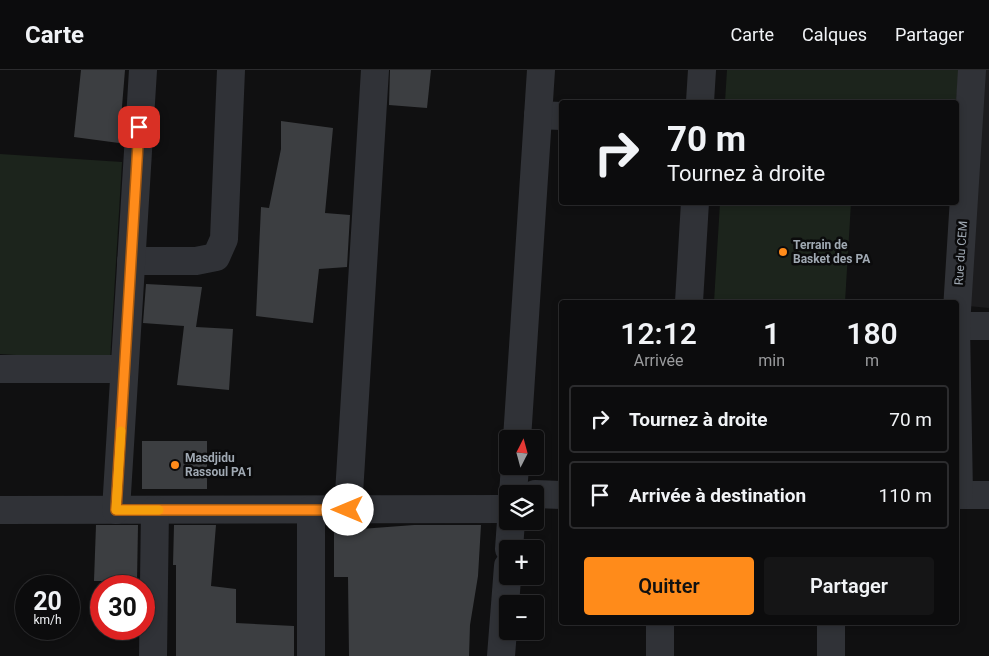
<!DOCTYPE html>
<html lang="fr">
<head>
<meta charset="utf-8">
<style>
	:root { --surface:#0c0c0d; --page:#151516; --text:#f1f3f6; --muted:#9a9b9d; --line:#2c2c2e; --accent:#ff8b1a }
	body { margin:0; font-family:Roboto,sans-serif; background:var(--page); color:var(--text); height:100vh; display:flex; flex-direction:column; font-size:19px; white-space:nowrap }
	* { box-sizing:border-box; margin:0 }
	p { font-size:16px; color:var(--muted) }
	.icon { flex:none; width:28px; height:28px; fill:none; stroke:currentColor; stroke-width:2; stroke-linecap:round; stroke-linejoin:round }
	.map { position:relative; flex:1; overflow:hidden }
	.sheet { position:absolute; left:559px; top:230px; width:400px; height:325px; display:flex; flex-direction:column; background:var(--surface); border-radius:5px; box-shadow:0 2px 8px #0003,0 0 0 1px var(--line) }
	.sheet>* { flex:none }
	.hud { position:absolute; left:559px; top:30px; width:400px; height:105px; border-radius:5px; box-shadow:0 2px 8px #0003,0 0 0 1px var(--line); background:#0c0c0d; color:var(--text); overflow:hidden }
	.needle { width:32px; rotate:6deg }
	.tools { position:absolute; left:499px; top:360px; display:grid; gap:10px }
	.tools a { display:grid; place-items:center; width:45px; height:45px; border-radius:5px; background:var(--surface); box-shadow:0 2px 8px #0003,0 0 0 1px var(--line); font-size:25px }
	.speed { position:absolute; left:15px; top:505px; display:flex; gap:10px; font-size:25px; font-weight:700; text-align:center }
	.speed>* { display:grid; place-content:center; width:65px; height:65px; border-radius:50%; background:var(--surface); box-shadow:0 2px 8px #0003,0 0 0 1px var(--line); line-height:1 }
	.speed small { font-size:12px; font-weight:400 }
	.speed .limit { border:8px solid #d22; background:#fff; color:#111 }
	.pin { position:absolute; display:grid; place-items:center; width:42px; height:42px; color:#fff; margin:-21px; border-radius:10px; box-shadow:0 2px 8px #0006 }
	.me { position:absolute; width:55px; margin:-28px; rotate:270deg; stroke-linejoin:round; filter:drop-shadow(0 0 4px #0008) }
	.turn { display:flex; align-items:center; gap:18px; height:105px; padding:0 25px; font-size:22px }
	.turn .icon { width:65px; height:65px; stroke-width:2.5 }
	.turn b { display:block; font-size:35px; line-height:42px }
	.eta { display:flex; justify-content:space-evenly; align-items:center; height:85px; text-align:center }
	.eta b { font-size:30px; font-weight:600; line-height:35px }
	.cta { display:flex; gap:10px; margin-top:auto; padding:10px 25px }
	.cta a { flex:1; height:58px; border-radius:5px; background:var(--accent); color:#111; font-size:20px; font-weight:600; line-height:58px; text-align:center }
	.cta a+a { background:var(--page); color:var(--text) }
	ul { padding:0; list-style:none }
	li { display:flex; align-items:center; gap:15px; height:68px; margin:0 10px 8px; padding:0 15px; border:2px solid var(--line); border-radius:5px }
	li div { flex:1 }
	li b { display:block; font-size:19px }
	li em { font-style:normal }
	header { display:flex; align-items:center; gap:30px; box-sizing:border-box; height:70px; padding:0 25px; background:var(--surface); border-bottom:1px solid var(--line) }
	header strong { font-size:24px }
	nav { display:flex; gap:28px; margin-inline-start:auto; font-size:18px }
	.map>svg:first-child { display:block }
	.built { fill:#1c1c1e }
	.green { fill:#1c241c }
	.building { fill:#3c3e41 }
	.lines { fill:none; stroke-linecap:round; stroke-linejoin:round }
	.minor { stroke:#303237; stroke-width:28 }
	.route-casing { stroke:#a65a11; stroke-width:12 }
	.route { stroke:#ff8b1a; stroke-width:9 }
	.slow { stroke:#f59e0b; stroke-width:9 }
	.poi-dot { fill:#ff8b1a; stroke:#0b0b0c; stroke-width:2 }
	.labels { text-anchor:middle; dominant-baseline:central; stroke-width:5; stroke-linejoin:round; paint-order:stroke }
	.poi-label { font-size:12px; font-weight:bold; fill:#a0a9b3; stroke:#0b0b0c; text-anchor:start }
	.street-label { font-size:12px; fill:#a0a9b3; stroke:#0b0b0c }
</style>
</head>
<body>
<header>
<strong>Carte</strong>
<nav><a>Carte</a><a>Calques</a><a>Partager</a></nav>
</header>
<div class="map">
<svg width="989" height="586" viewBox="0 0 989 586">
	<rect width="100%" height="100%" fill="#101011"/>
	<polygon class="built" points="983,0 989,0 989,238 968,236"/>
	<g class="green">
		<polygon points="727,0 959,0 956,32 725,32"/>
		<polygon points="0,84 122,92 110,291 0,284"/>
		<polygon points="720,133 851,133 845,232 714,232"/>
	</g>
	<g class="building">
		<polygon points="81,0 125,0 119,73 74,67"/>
		<polygon points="390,0 431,0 427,38 389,35"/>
		<polygon points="281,51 333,58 325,143 350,145 347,197 319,199 313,253 256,246 261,137 269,138 281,79"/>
		<polygon points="146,214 202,217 196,257 233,259 229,320 177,315 184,256 143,253"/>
		<rect x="142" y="371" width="65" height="48"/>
		<polygon points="96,455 138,455 137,511 94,511"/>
		<polygon points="174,455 216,455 211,516 236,519 236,553 294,556 294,586 176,586 176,495 173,495"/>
		<polygon points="414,455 481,455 478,506 470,555 469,586 349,586 348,507 334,507 334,461"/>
	</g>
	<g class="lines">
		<g class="minor">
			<polyline points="700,32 702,0"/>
			<polyline points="538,45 561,46"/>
			<polyline points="131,191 196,191 216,187 224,169 231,0"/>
			<polyline points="689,232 695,132"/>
			<polyline points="956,256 989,256"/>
			<polyline points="0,299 124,299"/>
			<polyline points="517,369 541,0"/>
			<polyline points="513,424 515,396"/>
			<polyline points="535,424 561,425"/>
			<polyline points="956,425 989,425"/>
			<polyline points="959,425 956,256 972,0"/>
			<polyline points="0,440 508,439"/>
			<polyline points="116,440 143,0"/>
			<polyline points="311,440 311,586"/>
			<polyline points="348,440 375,0"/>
			<polyline points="509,479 511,451"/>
			<polyline points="660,552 660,586"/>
			<polyline points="153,586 155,440"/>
			<polyline points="501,586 508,496"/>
			<polyline points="831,586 831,552"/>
		</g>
	</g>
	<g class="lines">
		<g class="route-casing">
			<polyline id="route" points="139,57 116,440 348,440"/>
		</g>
		<use href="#route" class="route"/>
		<polyline class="slow" points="121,361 116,440 159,440"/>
	</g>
	<g class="poi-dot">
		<circle cx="783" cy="182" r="5"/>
		<circle cx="175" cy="395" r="5"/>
	</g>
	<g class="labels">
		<g class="poi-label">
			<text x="793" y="175">Terrain de<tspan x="793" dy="14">Basket des PA</tspan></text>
			<text x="185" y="388">Masdjidu<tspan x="185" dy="14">Rassoul PA1</tspan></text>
		</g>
		<g class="street-label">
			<text transform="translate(961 183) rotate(-86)">Rue du CEM</text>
		</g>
	</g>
</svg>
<div class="tools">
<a><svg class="needle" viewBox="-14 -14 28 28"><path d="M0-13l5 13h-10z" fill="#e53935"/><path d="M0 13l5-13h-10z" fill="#9a9b9d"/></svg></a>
<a><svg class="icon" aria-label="layers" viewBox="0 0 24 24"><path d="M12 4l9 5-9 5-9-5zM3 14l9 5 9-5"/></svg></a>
<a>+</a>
<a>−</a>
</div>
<div class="speed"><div>20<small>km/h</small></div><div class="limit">30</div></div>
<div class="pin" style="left:139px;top:57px;background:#d93025"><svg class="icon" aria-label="arrive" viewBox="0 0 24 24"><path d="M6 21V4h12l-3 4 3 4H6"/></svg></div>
<svg class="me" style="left:348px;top:440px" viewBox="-20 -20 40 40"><circle r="19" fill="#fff"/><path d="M0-13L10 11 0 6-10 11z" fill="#ff8b1a"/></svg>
<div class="hud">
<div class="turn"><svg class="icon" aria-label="right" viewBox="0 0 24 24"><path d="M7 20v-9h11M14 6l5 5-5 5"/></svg><div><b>70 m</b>Tournez à droite</div></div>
</div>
<section class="sheet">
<div class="eta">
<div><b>12:12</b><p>Arrivée</p></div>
<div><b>1</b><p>min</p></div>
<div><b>180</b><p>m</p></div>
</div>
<ul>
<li><svg class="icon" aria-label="right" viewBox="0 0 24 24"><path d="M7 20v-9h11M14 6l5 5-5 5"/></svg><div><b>Tournez à droite</b></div><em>70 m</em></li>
<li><svg class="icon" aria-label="arrive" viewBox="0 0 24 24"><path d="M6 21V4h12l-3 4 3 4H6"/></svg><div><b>Arrivée à destination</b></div><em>110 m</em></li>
</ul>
<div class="cta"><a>Quitter</a><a>Partager</a></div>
</section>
</div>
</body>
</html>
